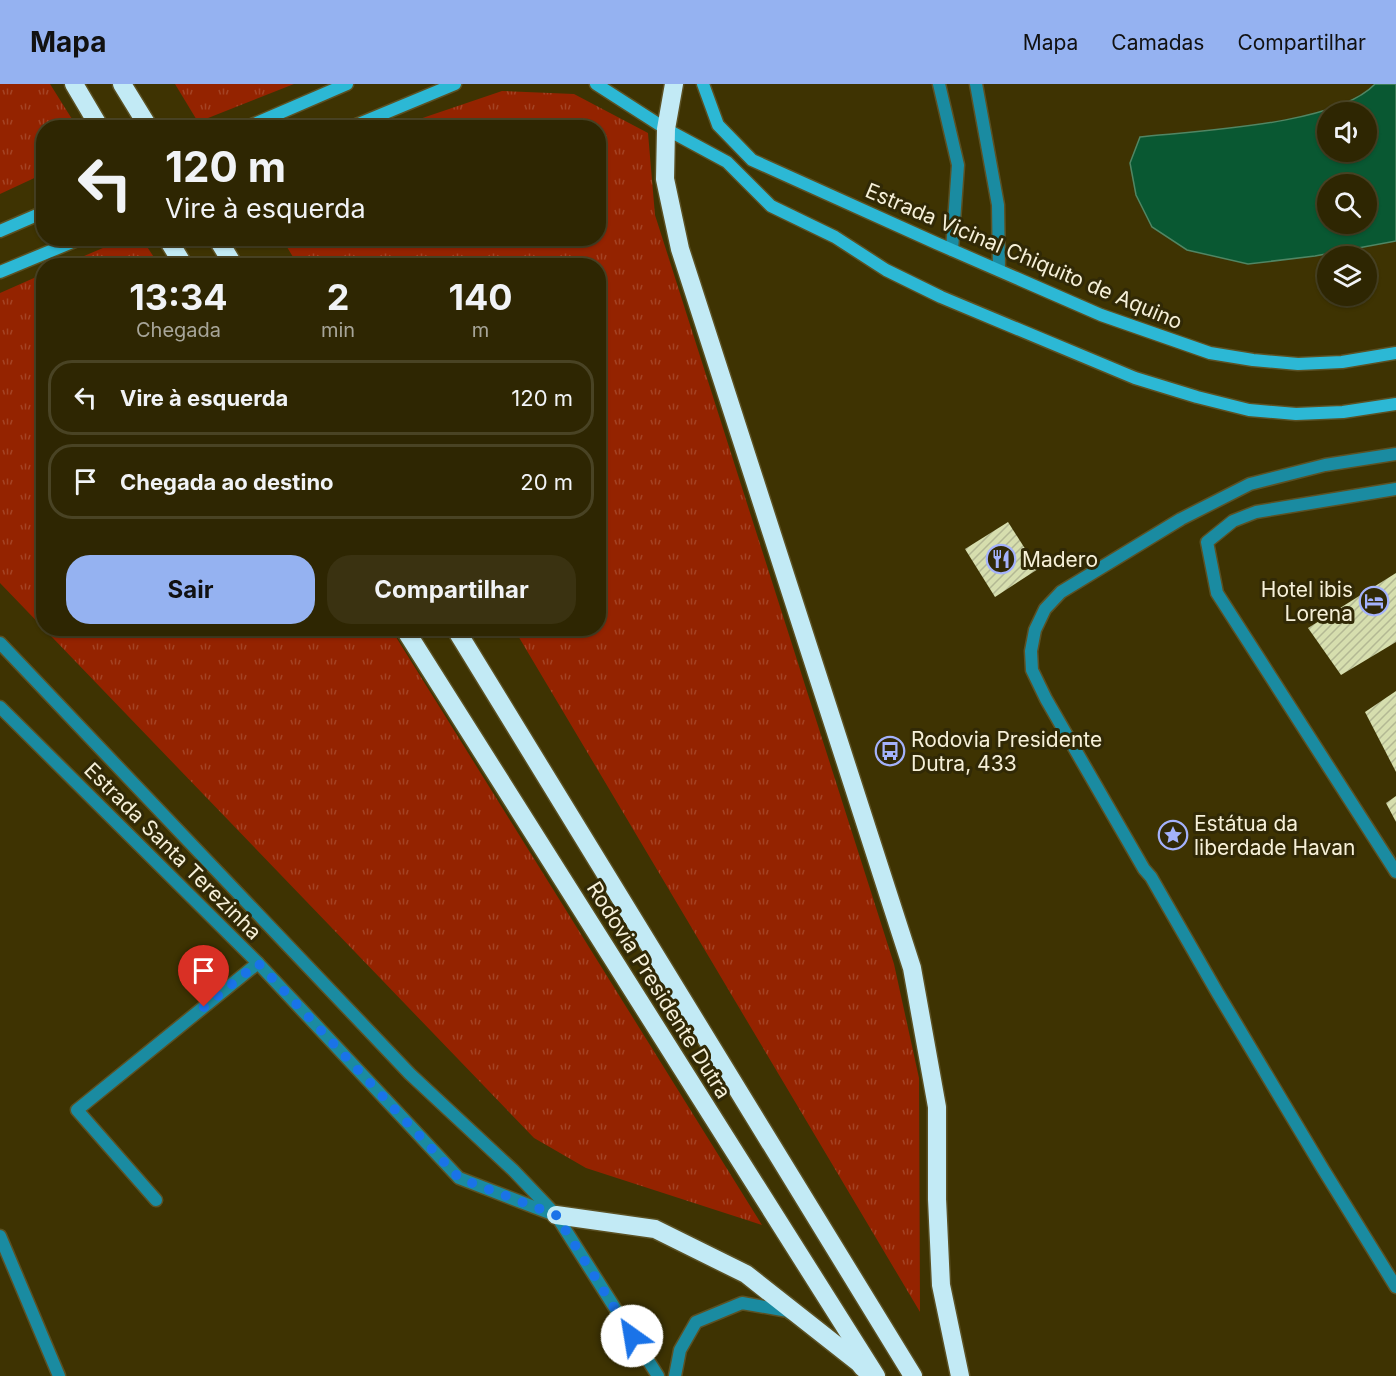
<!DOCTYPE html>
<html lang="pt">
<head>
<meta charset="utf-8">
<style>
	:root { --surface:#2e2602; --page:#3a3211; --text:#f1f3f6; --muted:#a7a599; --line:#494324; --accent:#95b2f1 }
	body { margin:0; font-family:Inter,sans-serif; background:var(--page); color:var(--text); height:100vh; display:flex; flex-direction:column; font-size:22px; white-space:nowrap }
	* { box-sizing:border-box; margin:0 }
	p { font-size:20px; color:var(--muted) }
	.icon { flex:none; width:33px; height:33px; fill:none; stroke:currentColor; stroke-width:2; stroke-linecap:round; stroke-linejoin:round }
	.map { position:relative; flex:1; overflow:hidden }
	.panel { position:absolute; left:36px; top:174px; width:570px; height:378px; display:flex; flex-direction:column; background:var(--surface); border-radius:24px; box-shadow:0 2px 4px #0004,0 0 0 2px var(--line) }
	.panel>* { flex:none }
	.guide { position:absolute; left:36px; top:36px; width:570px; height:126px; border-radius:24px; box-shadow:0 2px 4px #0004,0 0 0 2px var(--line); background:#2e2602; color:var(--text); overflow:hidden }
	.fabs { position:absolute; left:1317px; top:18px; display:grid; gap:12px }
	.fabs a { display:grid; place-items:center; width:60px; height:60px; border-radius:50%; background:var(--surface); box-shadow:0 2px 4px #0004,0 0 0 2px var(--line); font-size:30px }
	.pin { position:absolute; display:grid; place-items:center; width:51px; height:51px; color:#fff; margin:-62px -26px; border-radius:50% 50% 50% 0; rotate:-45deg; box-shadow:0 0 6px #0007 }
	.pin .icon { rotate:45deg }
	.me { position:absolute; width:66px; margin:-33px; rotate:328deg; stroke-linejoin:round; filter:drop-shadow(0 0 4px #0008) }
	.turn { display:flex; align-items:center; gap:21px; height:126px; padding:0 30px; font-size:27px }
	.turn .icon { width:78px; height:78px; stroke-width:2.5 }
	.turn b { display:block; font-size:42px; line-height:51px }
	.eta { display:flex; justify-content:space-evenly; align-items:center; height:102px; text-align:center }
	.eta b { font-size:36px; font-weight:700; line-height:42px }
	.primary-button { display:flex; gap:12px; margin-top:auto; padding:12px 30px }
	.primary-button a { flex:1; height:69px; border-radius:24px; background:var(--accent); color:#111; font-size:24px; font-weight:700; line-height:69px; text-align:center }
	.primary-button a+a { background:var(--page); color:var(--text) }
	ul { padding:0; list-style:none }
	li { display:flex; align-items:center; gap:18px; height:75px; margin:0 12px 9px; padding:0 18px; border:3px solid var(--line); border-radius:24px }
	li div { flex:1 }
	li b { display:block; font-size:22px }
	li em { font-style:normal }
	header { display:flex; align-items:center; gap:36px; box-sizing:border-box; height:84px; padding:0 30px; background:var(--accent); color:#111 }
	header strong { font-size:28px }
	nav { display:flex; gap:33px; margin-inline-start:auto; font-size:21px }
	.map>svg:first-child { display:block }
	.grass { fill:url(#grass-tufts) }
	.water { fill:#095832; stroke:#508664; stroke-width:1.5; fill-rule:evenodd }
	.building { fill:url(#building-hatch) }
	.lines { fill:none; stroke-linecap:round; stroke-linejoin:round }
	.lane-casing { stroke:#5b5124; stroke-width:15 }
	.street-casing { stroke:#5b5124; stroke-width:15 }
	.secondary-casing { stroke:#5b5124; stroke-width:15 }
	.highway-casing { stroke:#5b5124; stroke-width:21 }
	.lane { stroke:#1a8ba1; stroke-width:12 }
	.street { stroke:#1a8ba1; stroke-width:12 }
	.secondary { stroke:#2cb8d5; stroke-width:12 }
	.highway { stroke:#c2eaf5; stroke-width:18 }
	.route { stroke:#1a73e8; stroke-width:10; stroke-dasharray:0 18 }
	.labels { text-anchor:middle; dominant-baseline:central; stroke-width:6; stroke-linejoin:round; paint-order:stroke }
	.street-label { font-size:21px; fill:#f6f0d8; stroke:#312906 }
	.poi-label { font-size:21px; fill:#f6f0d8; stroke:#312906; text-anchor:start }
</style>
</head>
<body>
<header>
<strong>Mapa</strong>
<nav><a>Mapa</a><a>Camadas</a><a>Compartilhar</a></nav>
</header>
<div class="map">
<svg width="1396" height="1292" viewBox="0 0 1396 1292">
	<defs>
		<pattern id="grass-tufts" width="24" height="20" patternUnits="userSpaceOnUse" patternTransform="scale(1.5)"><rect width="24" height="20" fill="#942300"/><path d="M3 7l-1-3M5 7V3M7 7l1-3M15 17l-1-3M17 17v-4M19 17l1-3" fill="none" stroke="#a44324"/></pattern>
		<pattern id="building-hatch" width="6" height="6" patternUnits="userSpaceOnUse" patternTransform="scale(1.5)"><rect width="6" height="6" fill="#d6deae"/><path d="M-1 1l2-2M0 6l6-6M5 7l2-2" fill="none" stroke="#b3b893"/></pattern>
	</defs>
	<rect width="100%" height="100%" fill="#3e3302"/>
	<g class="grass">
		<polygon points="0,0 50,0 77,43 44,44 43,90 0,110"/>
		<polygon points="175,0 294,0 198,38"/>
		<polygon points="502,7 574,10 648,49 655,131 894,880 919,994 920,1228 514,545 598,544 598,182 298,181 282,155 598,154 598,44 396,43"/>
		<polygon points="124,155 142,155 159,181 63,181"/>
		<polygon points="43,190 44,544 391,545 762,1141 586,1084 534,1054 0,499 0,209"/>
	</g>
	<path class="water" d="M1375,0h21v157l-81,15 -67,8 -61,-14 -35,-23 -16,-32 -6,-32 10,-26c56,-6 197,-12 235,-53zM1328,28h38v40h-38zM1328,100h38v40h-38z"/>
	<g class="building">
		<polygon points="1008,438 1038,485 995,513 965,465"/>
		<polygon points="1396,489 1396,558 1341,591 1308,544"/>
		<polygon points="1396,607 1396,688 1365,628"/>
		<polygon points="1396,712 1396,738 1386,719"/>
	</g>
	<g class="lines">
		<g class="lane-casing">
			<g id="lane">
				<polyline points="1396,370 1325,381 1250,400 1181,435 1061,508 1045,525 1035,546 1031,567 1032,586 1046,615 1144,785 1151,793 1217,908 1323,1085 1396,1203"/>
				<polyline points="1396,405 1256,428 1233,437 1207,458 1217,509 1396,788"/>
				<polyline points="156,1116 77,1026 258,879"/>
				<polyline points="556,1131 658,1292"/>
			</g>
		</g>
		<g class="street-casing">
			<g id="street">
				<polyline points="939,0 958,81 952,166"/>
				<polyline points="976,0 998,121 999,186"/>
				<polyline points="0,559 410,990 513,1086 556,1131"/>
				<polyline points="0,623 258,879 459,1094 552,1130"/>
				<polyline points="0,1152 59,1292"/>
				<polyline points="675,1292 680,1266 696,1238 742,1219 788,1227 790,1229"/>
			</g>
		</g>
		<g class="secondary-casing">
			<g id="secondary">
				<polyline points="596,0 666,45 727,78 771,122 835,153 886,186 941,213 1135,294 1197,313 1249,326 1296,330 1343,328 1396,320"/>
				<polyline points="703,0 718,41 752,76 936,159 1101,231 1210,269 1253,276 1298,280 1342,278 1396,269"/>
				<polyline points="245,44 347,0"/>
				<polyline points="349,44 455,0"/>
				<polyline points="0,147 44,128"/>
				<polyline points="0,188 82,154"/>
			</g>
		</g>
		<g class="highway-casing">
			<g id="highway">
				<polyline points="74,0 100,44"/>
				<polyline points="122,0 149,44"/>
				<polyline points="674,0 666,45 665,95 680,165 912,884 937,1023 937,1115 941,1201 960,1292"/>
				<polyline points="167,154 184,182"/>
				<polyline points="217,154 234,182"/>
				<polyline points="404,544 876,1292"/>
				<polyline points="455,544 913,1292"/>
				<polyline points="556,1131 655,1145 746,1190 859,1279 863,1284"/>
			</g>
		</g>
		<use href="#lane" class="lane"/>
		<use href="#street" class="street"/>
		<use href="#secondary" class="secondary"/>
		<use href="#highway" class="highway"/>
	</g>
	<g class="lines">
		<polyline class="route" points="204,923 258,879 459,1094 556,1131 632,1252"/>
	</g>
	<defs>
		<g id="restaurant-ring" transform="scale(1.5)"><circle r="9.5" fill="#312906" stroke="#a4b2fc" stroke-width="1.5"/><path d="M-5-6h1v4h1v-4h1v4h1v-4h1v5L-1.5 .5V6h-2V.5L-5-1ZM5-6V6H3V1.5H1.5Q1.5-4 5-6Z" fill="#a4b2fc"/></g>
		<g id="hotel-ring" transform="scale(1.5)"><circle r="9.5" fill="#312906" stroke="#a4b2fc" stroke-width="1.5"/><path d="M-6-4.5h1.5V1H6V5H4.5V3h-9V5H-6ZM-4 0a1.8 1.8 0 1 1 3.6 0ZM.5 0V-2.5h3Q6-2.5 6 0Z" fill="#a4b2fc"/></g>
		<g id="bus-ring" transform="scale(1.5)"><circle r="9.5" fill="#312906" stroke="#a4b2fc" stroke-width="1.5"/><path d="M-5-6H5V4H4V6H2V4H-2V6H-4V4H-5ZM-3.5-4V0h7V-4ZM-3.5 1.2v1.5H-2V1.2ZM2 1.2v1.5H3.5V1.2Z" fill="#a4b2fc"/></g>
		<g id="sight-ring" transform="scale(1.5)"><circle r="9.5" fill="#312906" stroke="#a4b2fc" stroke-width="1.5"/><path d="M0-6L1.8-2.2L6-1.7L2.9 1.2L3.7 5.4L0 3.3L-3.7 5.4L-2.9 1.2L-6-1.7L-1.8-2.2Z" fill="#a4b2fc"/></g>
	</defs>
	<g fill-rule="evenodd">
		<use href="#restaurant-ring" x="1001" y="475"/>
		<use href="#hotel-ring" x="1374" y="517"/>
		<use href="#bus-ring" x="890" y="667"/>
		<use href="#sight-ring" x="1173" y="751"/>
	</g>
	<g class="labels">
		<g class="street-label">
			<text transform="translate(1024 172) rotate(23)">Estrada Vicinal Chiquito de Aquino</text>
			<text transform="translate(173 767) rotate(45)">Estrada Santa Terezinha</text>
			<text transform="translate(659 906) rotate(58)">Rodovia Presidente Dutra</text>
		</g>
		<g class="poi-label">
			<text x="1022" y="475">Madero</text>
			<text x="1353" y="505" text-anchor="end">Hotel ibis<tspan x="1353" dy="24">Lorena</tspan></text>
			<text x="911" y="655">Rodovia Presidente<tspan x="911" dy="24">Dutra, 433</tspan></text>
			<text x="1194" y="739">Estátua da<tspan x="1194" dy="24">liberdade Havan</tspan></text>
		</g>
	</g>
</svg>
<div class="fabs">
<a><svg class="icon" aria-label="sound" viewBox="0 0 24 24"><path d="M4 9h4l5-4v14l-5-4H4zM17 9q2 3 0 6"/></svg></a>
<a><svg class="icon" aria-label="search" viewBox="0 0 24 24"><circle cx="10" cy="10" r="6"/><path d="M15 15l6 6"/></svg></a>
<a><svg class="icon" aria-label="layers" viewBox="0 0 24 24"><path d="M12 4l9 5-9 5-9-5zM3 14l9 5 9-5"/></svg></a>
</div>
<div class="pin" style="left:204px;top:923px;background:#d93025"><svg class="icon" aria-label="arrive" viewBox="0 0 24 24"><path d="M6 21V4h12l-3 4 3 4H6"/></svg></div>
<svg class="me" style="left:632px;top:1252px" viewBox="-20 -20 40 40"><circle r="19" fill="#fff"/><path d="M0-13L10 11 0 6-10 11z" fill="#1a73e8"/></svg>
<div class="guide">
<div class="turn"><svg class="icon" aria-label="left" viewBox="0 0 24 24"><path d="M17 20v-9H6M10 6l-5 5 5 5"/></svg><div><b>120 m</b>Vire à esquerda</div></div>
</div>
<section class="panel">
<div class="eta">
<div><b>13:34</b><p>Chegada</p></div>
<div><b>2</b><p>min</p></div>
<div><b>140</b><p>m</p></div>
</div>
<ul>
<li><svg class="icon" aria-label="left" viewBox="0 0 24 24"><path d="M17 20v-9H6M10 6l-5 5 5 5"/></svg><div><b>Vire à esquerda</b></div><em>120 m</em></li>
<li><svg class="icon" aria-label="arrive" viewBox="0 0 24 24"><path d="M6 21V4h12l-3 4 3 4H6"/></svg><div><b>Chegada ao destino</b></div><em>20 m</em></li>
</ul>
<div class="primary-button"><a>Sair</a><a>Compartilhar</a></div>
</section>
</div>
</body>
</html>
